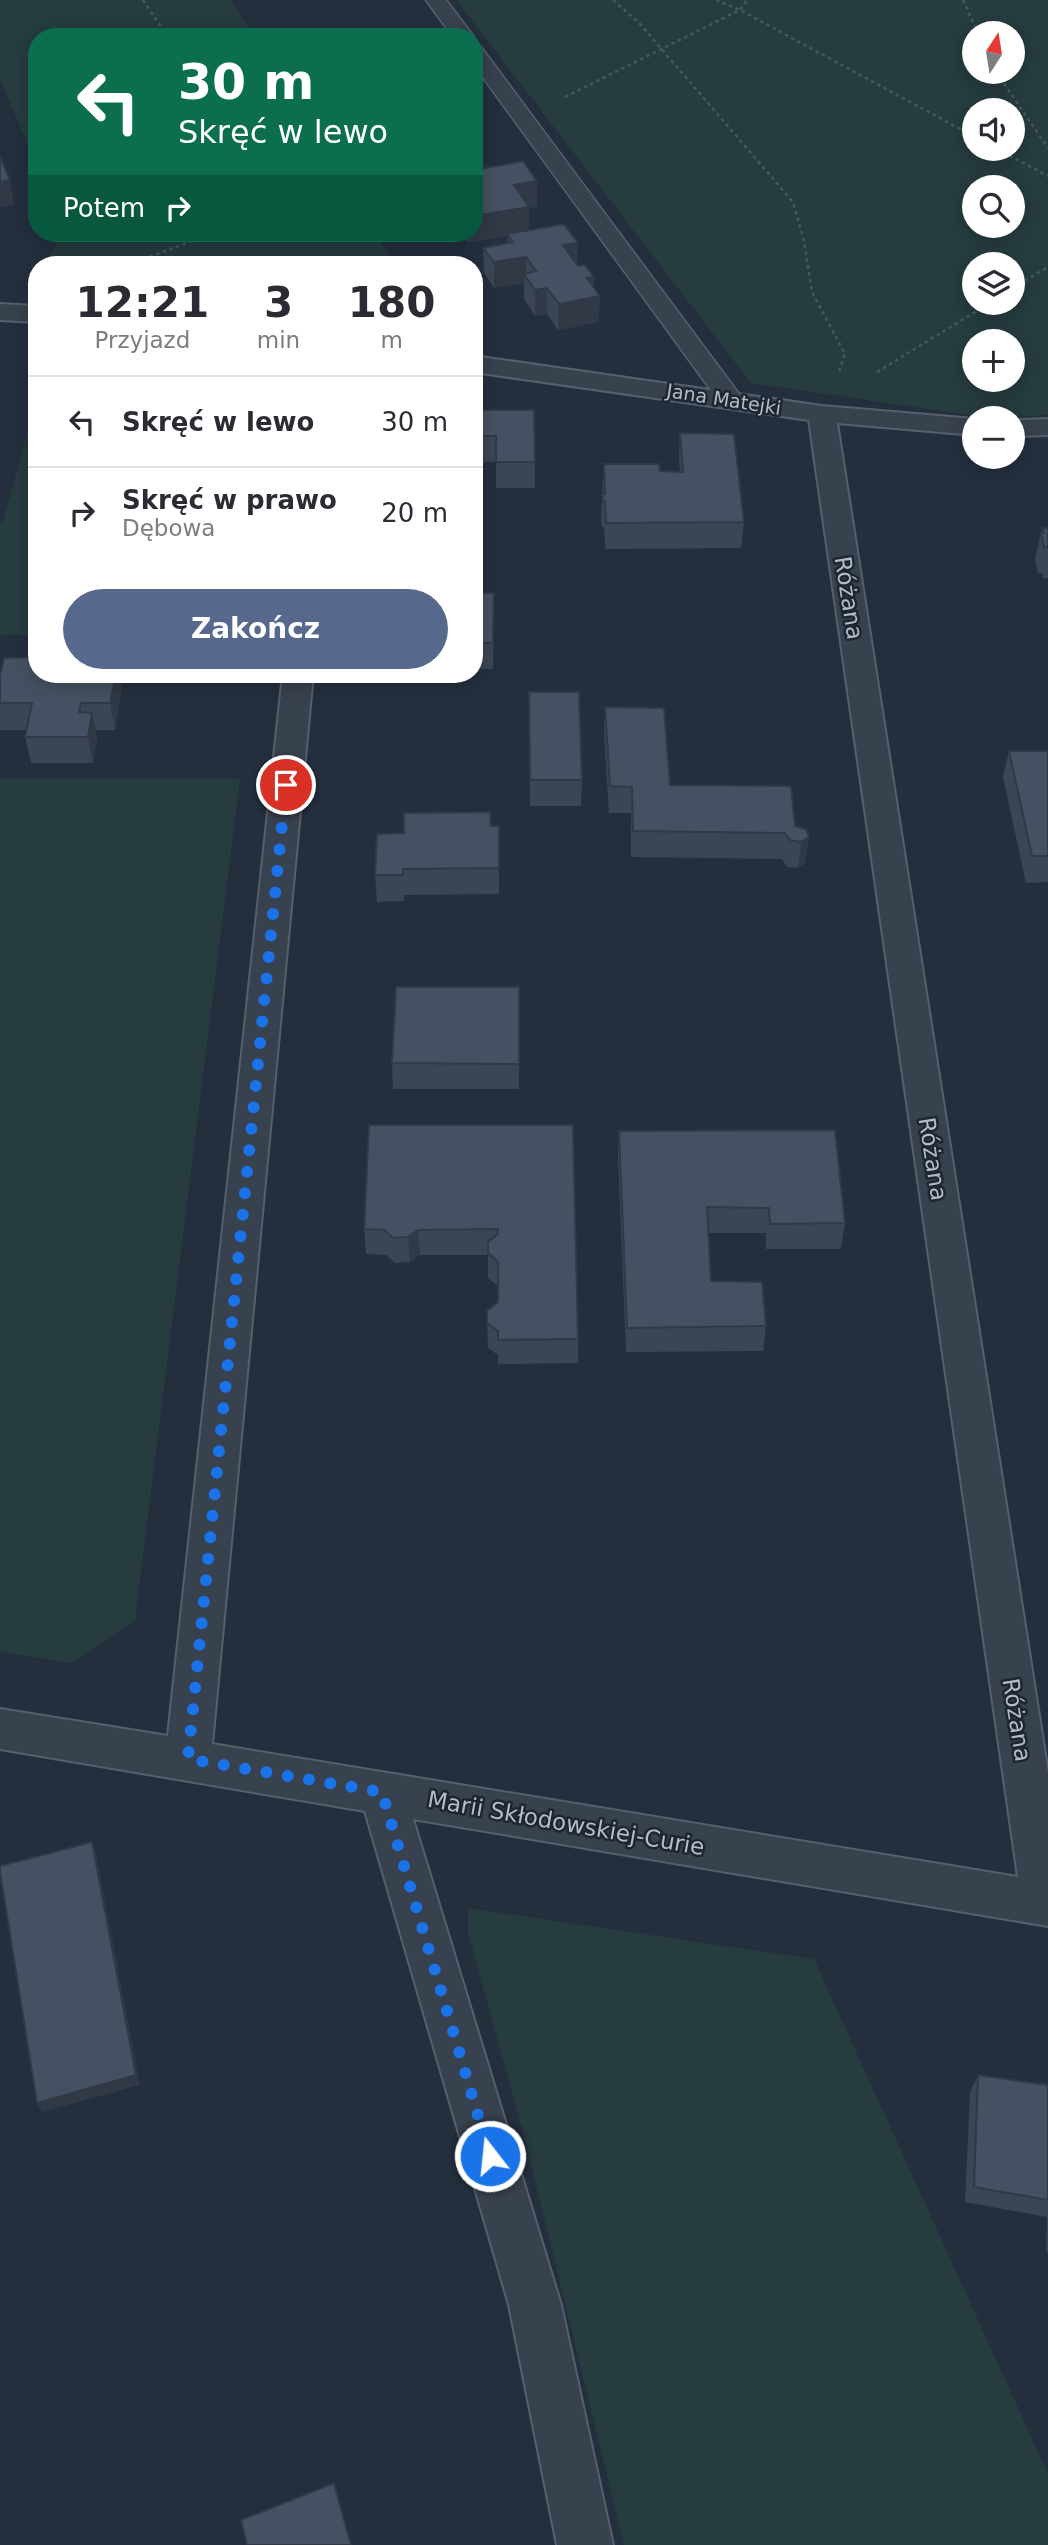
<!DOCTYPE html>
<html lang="pl">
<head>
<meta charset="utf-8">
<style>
	:root { --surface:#fff; --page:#f7f7f7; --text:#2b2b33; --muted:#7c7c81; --line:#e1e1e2; --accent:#56698c }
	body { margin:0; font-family:"DejaVu Sans",sans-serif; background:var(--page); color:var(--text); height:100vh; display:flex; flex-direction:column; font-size:26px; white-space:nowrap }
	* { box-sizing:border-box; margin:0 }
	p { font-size:23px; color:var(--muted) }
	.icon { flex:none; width:38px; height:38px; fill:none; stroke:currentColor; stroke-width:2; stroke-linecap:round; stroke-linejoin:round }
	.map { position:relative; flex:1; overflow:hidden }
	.drawer { position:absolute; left:28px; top:256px; width:455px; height:427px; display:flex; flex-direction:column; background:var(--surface); border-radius:28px; box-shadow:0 4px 18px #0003 }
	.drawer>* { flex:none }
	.banner { position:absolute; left:28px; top:28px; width:455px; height:214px; border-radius:28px; box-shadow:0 4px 18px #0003; background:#0b6e4f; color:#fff; overflow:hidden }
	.needle { width:46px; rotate:12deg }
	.fabs { position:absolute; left:962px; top:21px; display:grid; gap:14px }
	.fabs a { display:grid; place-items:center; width:63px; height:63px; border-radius:50%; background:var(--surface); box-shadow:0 4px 18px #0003; font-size:35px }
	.pin { position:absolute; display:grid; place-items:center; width:60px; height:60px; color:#fff; margin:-30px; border:4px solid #fff; border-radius:50%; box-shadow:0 2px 7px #0007 }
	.me { position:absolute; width:77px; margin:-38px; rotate:344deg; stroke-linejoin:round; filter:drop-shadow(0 0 5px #0008) }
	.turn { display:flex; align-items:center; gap:24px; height:147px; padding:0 35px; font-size:32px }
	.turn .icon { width:91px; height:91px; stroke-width:2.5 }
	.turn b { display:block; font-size:49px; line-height:60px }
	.then { display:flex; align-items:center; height:66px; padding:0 35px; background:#0003; gap:14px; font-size:26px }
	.eta { display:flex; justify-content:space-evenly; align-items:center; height:119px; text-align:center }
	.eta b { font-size:42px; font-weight:700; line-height:49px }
	.action { display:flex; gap:14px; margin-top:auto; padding:14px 35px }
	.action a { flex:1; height:80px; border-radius:42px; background:var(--accent); color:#fff; font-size:28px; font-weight:700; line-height:80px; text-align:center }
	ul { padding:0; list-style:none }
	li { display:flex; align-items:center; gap:21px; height:91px; padding:0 35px; border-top:2px solid var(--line) }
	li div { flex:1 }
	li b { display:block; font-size:26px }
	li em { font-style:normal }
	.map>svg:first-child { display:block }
	.green { fill:#263c3f; fill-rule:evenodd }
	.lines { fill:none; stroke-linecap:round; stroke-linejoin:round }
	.lane-casing { stroke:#565f6c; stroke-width:3 }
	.street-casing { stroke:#565f6c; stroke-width:4 }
	.path { stroke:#44595c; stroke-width:2.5; stroke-dasharray:3.5 3.5; stroke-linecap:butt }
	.lane { fill:#38414e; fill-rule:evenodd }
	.street { fill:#38414e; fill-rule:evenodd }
	.wall { fill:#3b4654 }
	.shaded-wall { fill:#303945 }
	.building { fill:#455162; stroke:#303945; stroke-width:2 }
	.route { stroke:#1a73e8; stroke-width:12; stroke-dasharray:0 21.6 }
	.labels { text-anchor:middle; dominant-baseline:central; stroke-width:5; stroke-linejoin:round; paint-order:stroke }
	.far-street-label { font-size:19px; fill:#b4bcc9; stroke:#1d2633 }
	.street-label { font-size:23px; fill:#b4bcc9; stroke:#1d2633 }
</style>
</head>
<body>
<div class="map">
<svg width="1048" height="2545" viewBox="0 0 1048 2545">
	<rect width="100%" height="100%" fill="#242f3e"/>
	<g class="green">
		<polygon points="0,0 231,0 254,37 37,37 37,165 0,80"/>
		<path d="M456,0h592v415l-59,3 -238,-35zM1013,33v39h-38v-39zM1013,110v39h-38v-39zM1013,187v39h-38v-39zM1013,264v39h-38v-39zM1013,341v39h-38v-39z"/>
		<polygon points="62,233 375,233 395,264 45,264"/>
		<polygon points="37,397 37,635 0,635 0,522 3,522"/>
		<polygon points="0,779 240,779 135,1620 71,1663 0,1652"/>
		<polygon points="468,1908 814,1959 1048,2474 1048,2545 624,2545 524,2136 468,1932"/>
	</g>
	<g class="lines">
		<g class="lane-casing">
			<g id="lane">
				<polygon points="426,0 446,0 474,37 453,37"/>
				<polygon points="474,45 481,47 739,394 742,399 739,404 730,406 721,404 474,65"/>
			</g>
		</g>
		<g class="street-casing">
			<g id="street">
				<polygon points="0,304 37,306 37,322 0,320"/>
				<polygon points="474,356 822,406 975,419 975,435 837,423 1048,1773 1048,1926 413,1819 561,2305 613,2545 557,2545 509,2305 365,1811 0,1749 0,1709 168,1736 283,674 313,674 212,1744 1018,1877 809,420 474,372"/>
				<polygon points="1048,419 1048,435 1013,436 1013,420"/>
			</g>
		</g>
		<g class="path">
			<polyline points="143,0 168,37"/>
			<polyline points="613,0 640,24 793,202 804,241 812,292 845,354 839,371"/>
			<polyline points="716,0 740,10 975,137"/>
			<polyline points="963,0 978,33"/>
			<polyline points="996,72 1048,148"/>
			<polyline points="565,97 740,10 747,0"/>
			<polyline points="997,149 1048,176"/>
			<polyline points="130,264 214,233"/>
			<polyline points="1013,288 1048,267"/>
			<polyline points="877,372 990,303"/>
		</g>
		<use href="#lane" class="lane"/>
		<use href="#street" class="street"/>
	</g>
	<g class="wall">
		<polygon points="537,181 537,206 529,208 529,231 577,265 594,288 599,322 558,330 547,314 535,316 524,299 524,283 494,288 484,273 483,248 508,243 507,236 468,242 457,233 474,233"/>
		<polygon points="474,410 535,462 535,488 496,488 496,462 474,462"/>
		<polygon points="680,433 744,522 741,548 605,549 604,527 602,527 601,521 604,464 660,471 680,472 679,459"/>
		<polygon points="1043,528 1048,528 1048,578 1043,578 1042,573 1038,573 1035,559 1041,533 1042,533"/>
		<polygon points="474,593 494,593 493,669 474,669"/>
		<polygon points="37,674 124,674 115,730 95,730 97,739 93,763 31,763 25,737 27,730 0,730 0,703"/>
		<polygon points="529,692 582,780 581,806 530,806"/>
		<polygon points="605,707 670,785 795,826 809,837 805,863 798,868 787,867 782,859 631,857 631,813 609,813 604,734"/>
		<polygon points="1009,751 1048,751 1048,882 1026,883 1003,777"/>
		<polygon points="499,826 499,894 404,895 404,901 377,902 375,875 404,833"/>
		<polygon points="519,987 519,1089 393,1089 392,1063"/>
		<polygon points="573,1125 578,1339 578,1363 498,1364 498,1355 488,1348 487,1311 498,1302 498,1286 488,1278 488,1255 420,1255 410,1262 395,1263 386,1255 366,1254 364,1229"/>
		<polygon points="619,1131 845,1223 841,1249 766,1249 766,1233 709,1233 711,1281 766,1326 763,1351 626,1352 618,1157"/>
		<polygon points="978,2075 1048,2085 1048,2252 1046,2251 1047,2217 965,2202 970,2092"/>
	</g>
	<g class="shaded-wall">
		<polygon points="10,180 14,205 0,208 0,182"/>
		<polygon points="537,181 537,206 529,208 529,232 468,242 468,233 474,233 474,216 514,185"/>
		<polygon points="578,243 577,268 563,245"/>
		<polygon points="526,257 526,277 524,274 524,283 494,288 494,262"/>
		<polygon points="594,277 594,297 600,296 599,322 558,330 559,304 587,278"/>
		<polygon points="547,288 547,314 535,316 535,290"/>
		<polygon points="494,593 494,620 493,669 493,643"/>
		<polygon points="116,674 124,674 124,675 115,730 110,703"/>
		<polygon points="92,713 97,739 93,763 88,737"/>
		<polygon points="809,837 805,863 798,868 801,842"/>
		<polygon points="418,1230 420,1255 410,1262 408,1237"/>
		<polygon points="92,1842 96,1853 140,2085 42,2112 37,2103"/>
	</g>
	<g class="building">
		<polygon points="0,157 10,180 0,182"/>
		<polygon points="523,161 537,181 514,185 529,207 474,216 474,170"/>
		<polygon points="564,224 578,243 563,245 578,266 585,265 594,277 587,278 600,296 559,304 547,288 535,290 524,274 536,271 526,257 494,262 483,248 513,242 507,234"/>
		<polygon points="474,410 534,410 535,462 496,462 496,436 474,436"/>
		<polygon points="680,433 734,434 744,522 606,523 605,501 603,501 602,494 605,494 604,464 659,464 660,471 683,472"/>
		<polygon points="1043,528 1048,528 1048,548 1048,547 1044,547 1041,533 1044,533"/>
		<polygon points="474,593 494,593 493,643 474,643"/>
		<polygon points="37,657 37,674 116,674 110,703 81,703 79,712 92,713 88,737 25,737 32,703 0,703 0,675 4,658"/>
		<polygon points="529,692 579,692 582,780 530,780"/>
		<polygon points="605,707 664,708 670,785 791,786 795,826 806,829 809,837 801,842 790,840 785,833 633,831 632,787 610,786"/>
		<polygon points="1009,751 1048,751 1048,856 1032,856"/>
		<polygon points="490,812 491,826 499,826 499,868 403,869 403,875 375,875 377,834 404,833 404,813"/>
		<polygon points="396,987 519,987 519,1064 392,1063"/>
		<polygon points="369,1125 573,1125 578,1339 498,1340 498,1331 487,1323 487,1311 498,1302 498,1262 488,1253 488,1242 498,1234 498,1229 418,1230 408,1237 393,1238 384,1230 364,1229"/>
		<polygon points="835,1130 845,1223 770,1224 769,1208 707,1207 711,1281 762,1282 766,1326 627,1328 619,1131"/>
		<polygon points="92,1842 136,2075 37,2103 0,1872 0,1866"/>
		<polygon points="978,2075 1048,2085 1048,2200 974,2187"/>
		<polygon points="334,2483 351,2545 247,2545 241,2520"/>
	</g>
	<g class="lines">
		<polyline class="route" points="286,785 188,1759 382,1792 490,2156"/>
	</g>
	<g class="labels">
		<g class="far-street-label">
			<text transform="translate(724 399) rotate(9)">Jana Matejki</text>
		</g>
		<g class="street-label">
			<text transform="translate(849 598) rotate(81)">Różana</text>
			<text transform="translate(933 1159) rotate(81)">Różana</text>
			<text transform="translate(1017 1720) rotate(81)">Różana</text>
			<text transform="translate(566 1823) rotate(10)">Marii Skłodowskiej-Curie</text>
		</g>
	</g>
</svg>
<div class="fabs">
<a><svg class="needle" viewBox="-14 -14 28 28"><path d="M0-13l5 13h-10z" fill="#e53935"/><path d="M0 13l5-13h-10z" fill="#7c7c81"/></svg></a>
<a><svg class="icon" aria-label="sound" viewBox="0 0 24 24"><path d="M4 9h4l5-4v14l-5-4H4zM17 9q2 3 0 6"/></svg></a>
<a><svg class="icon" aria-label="search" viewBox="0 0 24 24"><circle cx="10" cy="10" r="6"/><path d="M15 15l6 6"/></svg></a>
<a><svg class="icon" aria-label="layers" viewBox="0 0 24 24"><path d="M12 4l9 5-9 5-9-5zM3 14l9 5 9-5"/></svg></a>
<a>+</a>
<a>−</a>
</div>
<div class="pin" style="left:286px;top:785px;background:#d93025"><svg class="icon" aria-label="arrive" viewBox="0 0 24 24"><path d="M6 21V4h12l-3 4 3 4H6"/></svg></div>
<svg class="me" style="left:490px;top:2156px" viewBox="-20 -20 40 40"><circle r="17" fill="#1a73e8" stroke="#fff" stroke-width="3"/><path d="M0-11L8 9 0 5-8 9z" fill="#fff"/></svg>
<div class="banner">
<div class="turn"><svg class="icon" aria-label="left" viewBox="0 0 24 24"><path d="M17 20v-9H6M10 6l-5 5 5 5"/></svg><div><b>30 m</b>Skręć w lewo</div></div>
<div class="then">Potem<svg class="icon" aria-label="right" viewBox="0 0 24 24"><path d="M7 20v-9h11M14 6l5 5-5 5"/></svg></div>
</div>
<section class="drawer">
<div class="eta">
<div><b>12:21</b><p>Przyjazd</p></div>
<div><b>3</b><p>min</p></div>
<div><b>180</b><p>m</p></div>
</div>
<ul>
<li><svg class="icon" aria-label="left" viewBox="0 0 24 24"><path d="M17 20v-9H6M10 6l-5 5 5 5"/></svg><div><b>Skręć w lewo</b></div><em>30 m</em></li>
<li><svg class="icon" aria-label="right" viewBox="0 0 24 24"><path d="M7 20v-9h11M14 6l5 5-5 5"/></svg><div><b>Skręć w prawo</b><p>Dębowa</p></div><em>20 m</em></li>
</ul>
<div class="action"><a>Zakończ</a></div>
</section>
</div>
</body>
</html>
